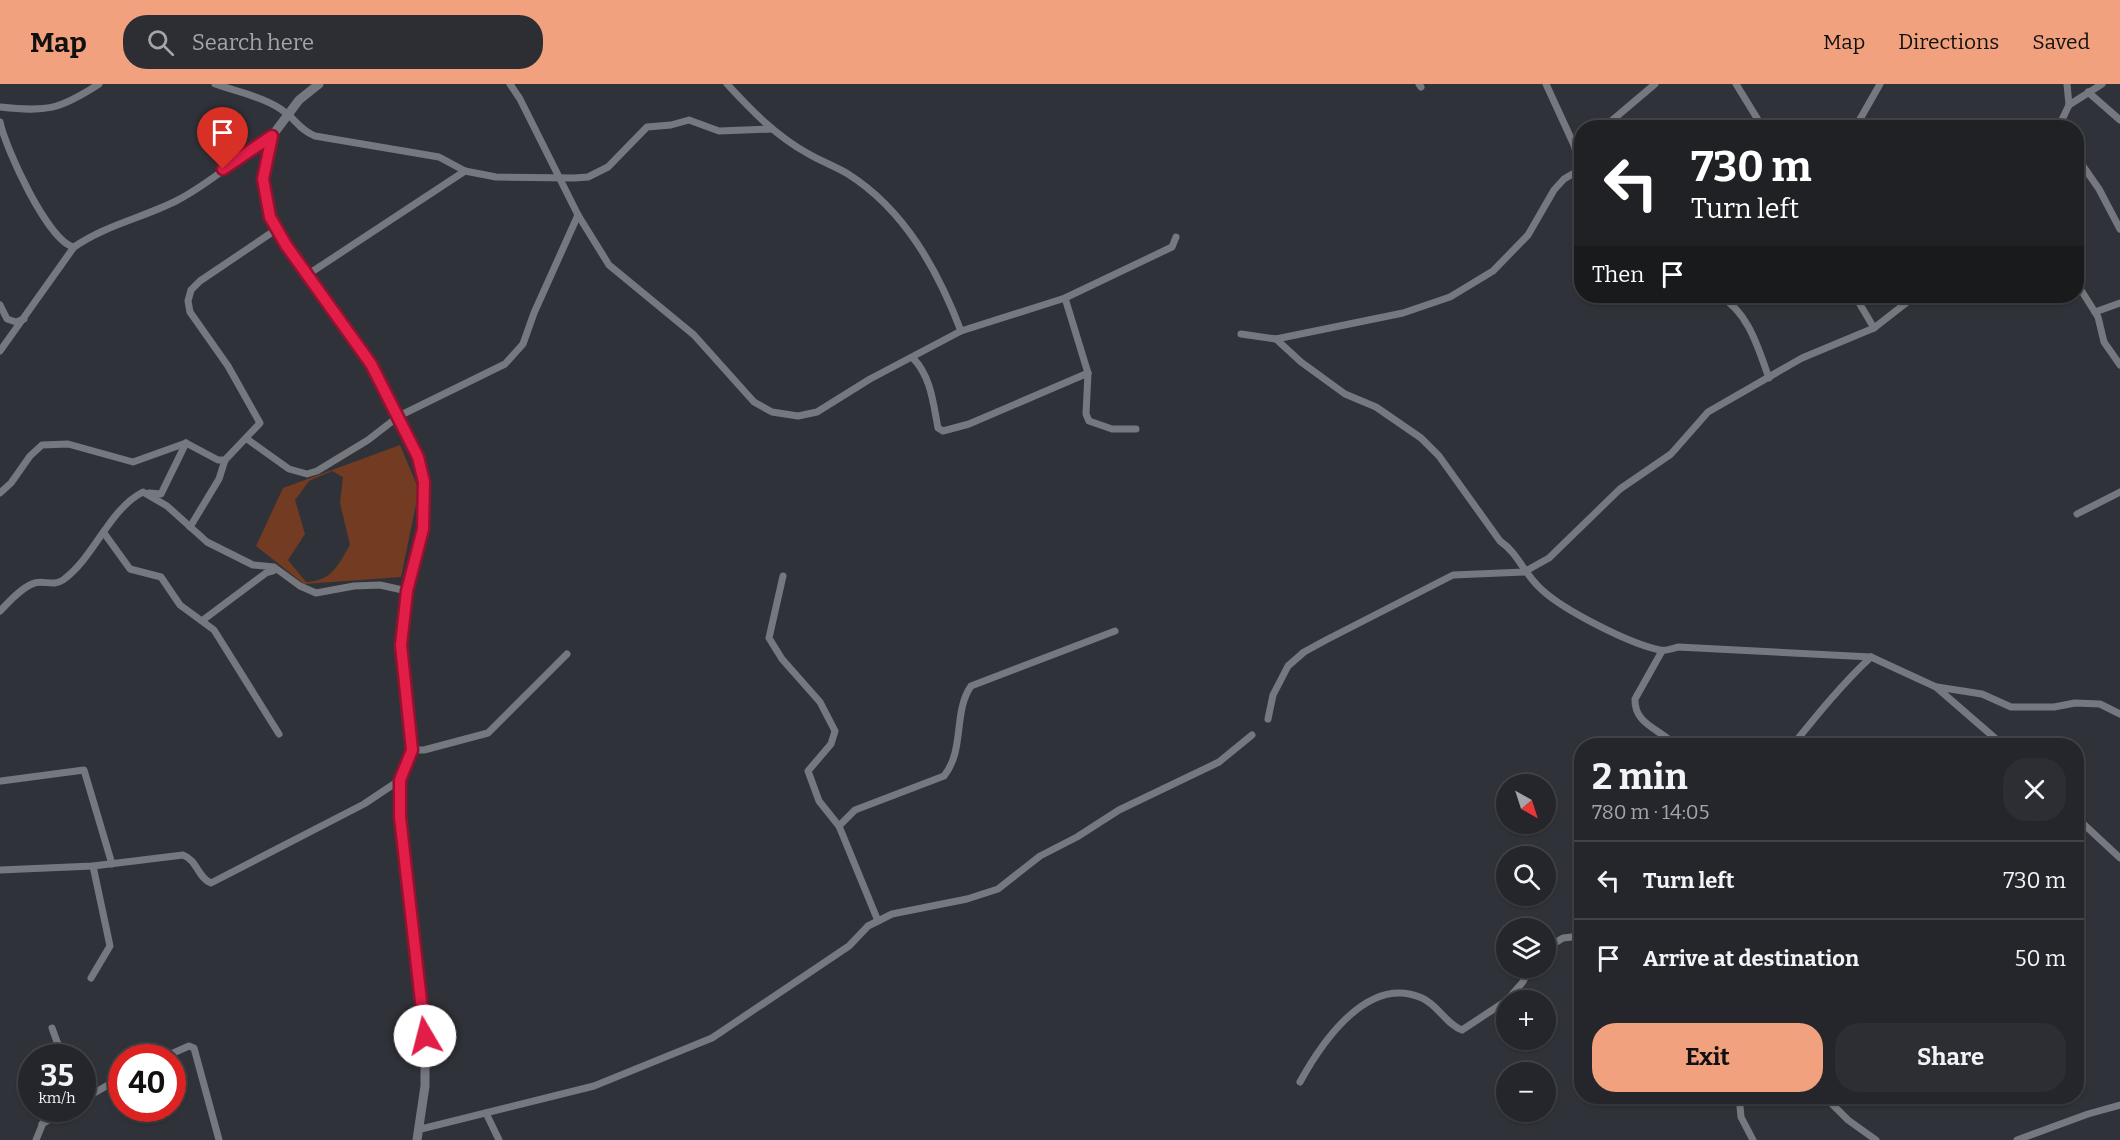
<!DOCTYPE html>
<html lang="en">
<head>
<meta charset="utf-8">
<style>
	:root { --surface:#24262b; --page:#2c2e33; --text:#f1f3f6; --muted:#a3a5a9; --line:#414347; --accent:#f2a17e }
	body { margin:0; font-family:Bitter,serif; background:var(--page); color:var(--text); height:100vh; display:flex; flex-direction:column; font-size:22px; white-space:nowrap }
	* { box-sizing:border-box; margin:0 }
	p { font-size:20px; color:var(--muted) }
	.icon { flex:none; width:33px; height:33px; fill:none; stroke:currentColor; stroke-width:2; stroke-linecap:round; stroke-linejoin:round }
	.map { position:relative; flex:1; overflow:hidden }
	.details { position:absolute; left:1574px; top:654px; width:510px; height:366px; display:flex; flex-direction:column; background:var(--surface); border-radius:24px; box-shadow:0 2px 4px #0004,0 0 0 2px var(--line) }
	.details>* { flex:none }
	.top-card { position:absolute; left:1574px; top:36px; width:510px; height:183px; border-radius:24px; box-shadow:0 2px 4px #0004,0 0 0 2px var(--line); background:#202124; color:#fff; overflow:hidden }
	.needle { width:39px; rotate:141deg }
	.controls { position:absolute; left:1496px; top:690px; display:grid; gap:12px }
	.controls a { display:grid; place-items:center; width:60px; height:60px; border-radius:50%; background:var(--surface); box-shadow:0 2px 4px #0004,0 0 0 2px var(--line); font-size:30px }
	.speed { position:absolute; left:18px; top:960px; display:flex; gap:12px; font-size:30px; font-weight:700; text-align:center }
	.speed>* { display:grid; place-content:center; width:78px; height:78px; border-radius:50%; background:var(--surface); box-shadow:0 2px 4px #0004,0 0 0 2px var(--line); line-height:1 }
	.speed small { font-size:15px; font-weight:400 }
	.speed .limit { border:9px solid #d22; background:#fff; color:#111 }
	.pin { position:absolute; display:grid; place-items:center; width:51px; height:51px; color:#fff; margin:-62px -26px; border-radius:50% 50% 50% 0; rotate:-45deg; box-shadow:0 0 6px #0007 }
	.pin .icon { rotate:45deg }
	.me { position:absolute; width:66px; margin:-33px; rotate:352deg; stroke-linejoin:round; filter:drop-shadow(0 0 4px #0008) }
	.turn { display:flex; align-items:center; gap:21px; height:126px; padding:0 18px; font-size:27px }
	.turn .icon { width:78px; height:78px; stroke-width:2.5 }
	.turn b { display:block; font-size:42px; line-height:51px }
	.then { display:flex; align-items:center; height:57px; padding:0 18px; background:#0003; gap:12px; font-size:22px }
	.round { display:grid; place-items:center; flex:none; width:63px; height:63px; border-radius:24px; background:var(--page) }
	.headline { display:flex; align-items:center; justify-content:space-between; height:102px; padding:0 18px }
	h1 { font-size:36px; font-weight:700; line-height:45px }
	.cta { display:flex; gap:12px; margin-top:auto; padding:12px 18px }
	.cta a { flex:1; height:69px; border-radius:24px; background:var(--accent); color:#111; font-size:24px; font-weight:700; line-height:69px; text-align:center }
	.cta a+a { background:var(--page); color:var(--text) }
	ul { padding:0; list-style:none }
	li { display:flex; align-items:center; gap:18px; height:78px; padding:0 18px; border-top:2px solid var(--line) }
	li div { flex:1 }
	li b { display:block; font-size:22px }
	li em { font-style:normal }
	header { display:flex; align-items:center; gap:36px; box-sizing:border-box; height:84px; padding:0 30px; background:var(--accent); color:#111 }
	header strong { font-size:28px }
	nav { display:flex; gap:33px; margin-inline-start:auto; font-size:21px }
	.search { width:420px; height:54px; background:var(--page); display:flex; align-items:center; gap:15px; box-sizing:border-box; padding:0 21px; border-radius:24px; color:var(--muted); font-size:22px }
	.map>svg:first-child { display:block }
	.green { fill:#723b22; fill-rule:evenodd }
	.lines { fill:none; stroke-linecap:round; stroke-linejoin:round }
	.street { stroke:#767880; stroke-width:7 }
	.secondary { stroke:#767880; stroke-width:9 }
	.route-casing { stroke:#92132f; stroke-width:15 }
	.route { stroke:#e11d48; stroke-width:10 }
</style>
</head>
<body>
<header>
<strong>Map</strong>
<div class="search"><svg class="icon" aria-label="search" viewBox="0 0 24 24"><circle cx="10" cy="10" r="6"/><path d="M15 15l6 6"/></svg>Search here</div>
<nav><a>Map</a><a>Directions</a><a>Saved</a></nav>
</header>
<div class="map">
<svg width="2120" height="1056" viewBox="0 0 2120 1056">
	<rect width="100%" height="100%" fill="#303239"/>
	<path class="green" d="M400,361l19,45 -18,87 -97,7 -48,-38 27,-58zM332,387l11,6 -3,26 10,42c-12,20 -18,36 -44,37l-18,-22 17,-26 -10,-34 14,-19z"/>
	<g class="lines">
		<g class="street">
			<path d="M215,0c23,8 53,14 71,29 12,9 14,17 29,23l124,21 26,14 31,6 78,1 14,-1 20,-10 39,-40 24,-2 18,-5 30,11 53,-2"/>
			<polyline points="510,0 520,15 578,131 609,181 694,251 754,318 772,328 798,332 817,328 870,295 961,247 1065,214 1172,163 1176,153"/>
			<path d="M727,0c24,26 49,52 80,69 13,8 28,13 41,21 57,36 90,97 113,157"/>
			<polyline points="1419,0 1421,3"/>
			<polyline points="1546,0 1574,61 1581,85"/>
			<polyline points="1736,0 1763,44"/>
			<polyline points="2067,0 2069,21"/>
			<polyline points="2088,8 2120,36"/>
			<path d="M0,23c47,5 59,3 99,-23"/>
			<path d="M0,38c5,25 48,120 74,125 32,-22 68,-29 102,-46 34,-17 63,-45 96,-65"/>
			<polyline points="1603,44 1655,0"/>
			<polyline points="1855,44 1880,0"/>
			<polyline points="2058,44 2069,21 2102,0"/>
			<polyline points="2076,72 2099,105 2120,145"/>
			<polyline points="307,191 465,87"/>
			<polyline points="2076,198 2098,233 2104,258 2120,281"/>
			<path d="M1720,212c29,17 38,52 49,82"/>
			<polyline points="1855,212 1874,244"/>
			<polyline points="1065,214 1088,289 1086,330 1089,337 1112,345 1136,345"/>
			<polyline points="0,221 7,235 16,238 24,235"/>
			<polyline points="2095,228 2120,219"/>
			<polyline points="1241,250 1276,255 1403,229 1450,213 1493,187 1528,151 1554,106 1564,95 1581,85"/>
			<path d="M1276,255l25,23 44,32 31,13 45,31 18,18 61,85c19,13 23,32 41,48 22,21 89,55 119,61 5,1 12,-1 18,-3l193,10 65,30 68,59"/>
			<polyline points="0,267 74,163"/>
			<path d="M913,274c18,19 20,44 25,70l5,3 26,-7 119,-51"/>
			<polyline points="247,355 289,385 307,390 317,387 368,356 399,332 505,280 523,260 534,229 578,131"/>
			<polyline points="0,409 11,399 30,372 42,361 68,360 133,378 186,359"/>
			<polyline points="149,409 161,410 186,359 218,376 225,376 260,339 228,282 190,228 188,217 191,206 200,197 277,145"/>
			<polyline points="2077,430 2120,408"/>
			<polyline points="190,443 219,395 225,376"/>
			<polyline points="104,449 130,485 161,493 180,521 214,546 279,650"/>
			<polyline points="783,492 769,554 782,575 820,618 835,647 831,660 808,687 819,717 839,742"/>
			<path d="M0,527c9,-9 20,-22 32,-27 10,-5 21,3 31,-4 32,-23 45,-70 80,-88l24,14 40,36 46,23 21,2 26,19 16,7 38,-7 26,-1 27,6"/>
			<polyline points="203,536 266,489 273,487"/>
			<path d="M1662,567l-27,48c-1,26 26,30 41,47"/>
			<polyline points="1937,603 1982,610 2011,623 2054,623 2075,619 2100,620 2120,630"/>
			<polyline points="1268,635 1273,611 1288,582 1304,568 1326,556 1453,491 1524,488 1549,474 1620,405 1671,370 1708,328 1802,274 1874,244 1915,212"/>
			<path d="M1792,662c25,-31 50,-62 79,-89"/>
			<polyline points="412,666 424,666 488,649 567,570"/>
			<polyline points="1,697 84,686 112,780"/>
			<polyline points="2076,733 2120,774"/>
			<path d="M0,786l93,-4 90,-11c14,5 15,23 28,28l153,-79 36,-24"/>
			<path d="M878,837l-39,-95 16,-16 89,-34c21,-26 9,-64 27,-90l144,-55"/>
			<polyline points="1545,865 1563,854 1581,852"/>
			<polyline points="91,894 110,862 93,782"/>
			<polyline points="1507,916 1522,899 1531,884"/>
			<polyline points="52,944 63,974"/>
			<polyline points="162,974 189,962 194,964 219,1056"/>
			<path d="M1300,998c22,-40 68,-108 122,-84 16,7 25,27 40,32l44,-29"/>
			<polyline points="1739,1012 1741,1033 1753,1056"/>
			<polyline points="1824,1012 1848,1036 1876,1056"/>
			<polyline points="82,1016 122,993"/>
			<polyline points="486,1029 499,1056"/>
			<polyline points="42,1040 68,1024"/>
			<polyline points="421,1045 594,1002 712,954 849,862 868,842 892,830 967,815 998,805 1040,772 1077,753 1119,726 1219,678 1252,651"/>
			<polyline points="36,1056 49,1024"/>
			<polyline points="2017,1056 2088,1030 2120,1021"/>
		</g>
		<polyline class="secondary" points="319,0 299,16 272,52 263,95 270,133 286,161 371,280 418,373 424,398 423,445 407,507 401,561 412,666 400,696 400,733 425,952 425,1002 417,1056"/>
	</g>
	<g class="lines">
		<g class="route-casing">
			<polyline id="route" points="223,85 272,52 263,95 270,133 286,161 371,280 418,373 424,398 423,445 407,507 401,561 412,666 400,696 400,733 425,952"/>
		</g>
		<use href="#route" class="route"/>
	</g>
</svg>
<div class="controls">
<a><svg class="needle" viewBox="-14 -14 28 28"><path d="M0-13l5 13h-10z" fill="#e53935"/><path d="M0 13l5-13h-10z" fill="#a3a5a9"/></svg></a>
<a><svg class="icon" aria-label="search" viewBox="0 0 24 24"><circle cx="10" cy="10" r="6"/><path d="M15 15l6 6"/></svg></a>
<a><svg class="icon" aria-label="layers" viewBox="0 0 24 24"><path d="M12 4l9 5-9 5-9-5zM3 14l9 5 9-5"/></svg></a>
<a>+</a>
<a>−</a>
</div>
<div class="speed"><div>35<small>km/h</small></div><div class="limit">40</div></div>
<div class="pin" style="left:223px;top:85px;background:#d93025"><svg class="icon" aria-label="arrive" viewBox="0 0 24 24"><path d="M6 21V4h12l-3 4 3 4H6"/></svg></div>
<svg class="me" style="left:425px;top:952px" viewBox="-20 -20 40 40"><circle r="19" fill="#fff"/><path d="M0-13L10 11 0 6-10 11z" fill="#e11d48"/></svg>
<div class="top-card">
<div class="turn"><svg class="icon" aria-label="left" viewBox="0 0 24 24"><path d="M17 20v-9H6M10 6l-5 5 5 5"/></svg><div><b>730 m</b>Turn left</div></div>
<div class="then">Then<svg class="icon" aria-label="arrive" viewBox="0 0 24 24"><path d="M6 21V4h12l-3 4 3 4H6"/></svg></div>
</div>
<section class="details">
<div class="headline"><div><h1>2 min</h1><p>780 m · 14:05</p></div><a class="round"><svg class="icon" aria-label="close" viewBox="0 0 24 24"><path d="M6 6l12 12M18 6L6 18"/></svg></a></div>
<ul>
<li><svg class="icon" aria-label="left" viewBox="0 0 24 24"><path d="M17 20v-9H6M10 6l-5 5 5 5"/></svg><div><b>Turn left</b></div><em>730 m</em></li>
<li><svg class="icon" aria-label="arrive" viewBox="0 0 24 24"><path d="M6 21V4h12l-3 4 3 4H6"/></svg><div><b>Arrive at destination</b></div><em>50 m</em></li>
</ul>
<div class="cta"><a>Exit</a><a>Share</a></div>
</section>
</div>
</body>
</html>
